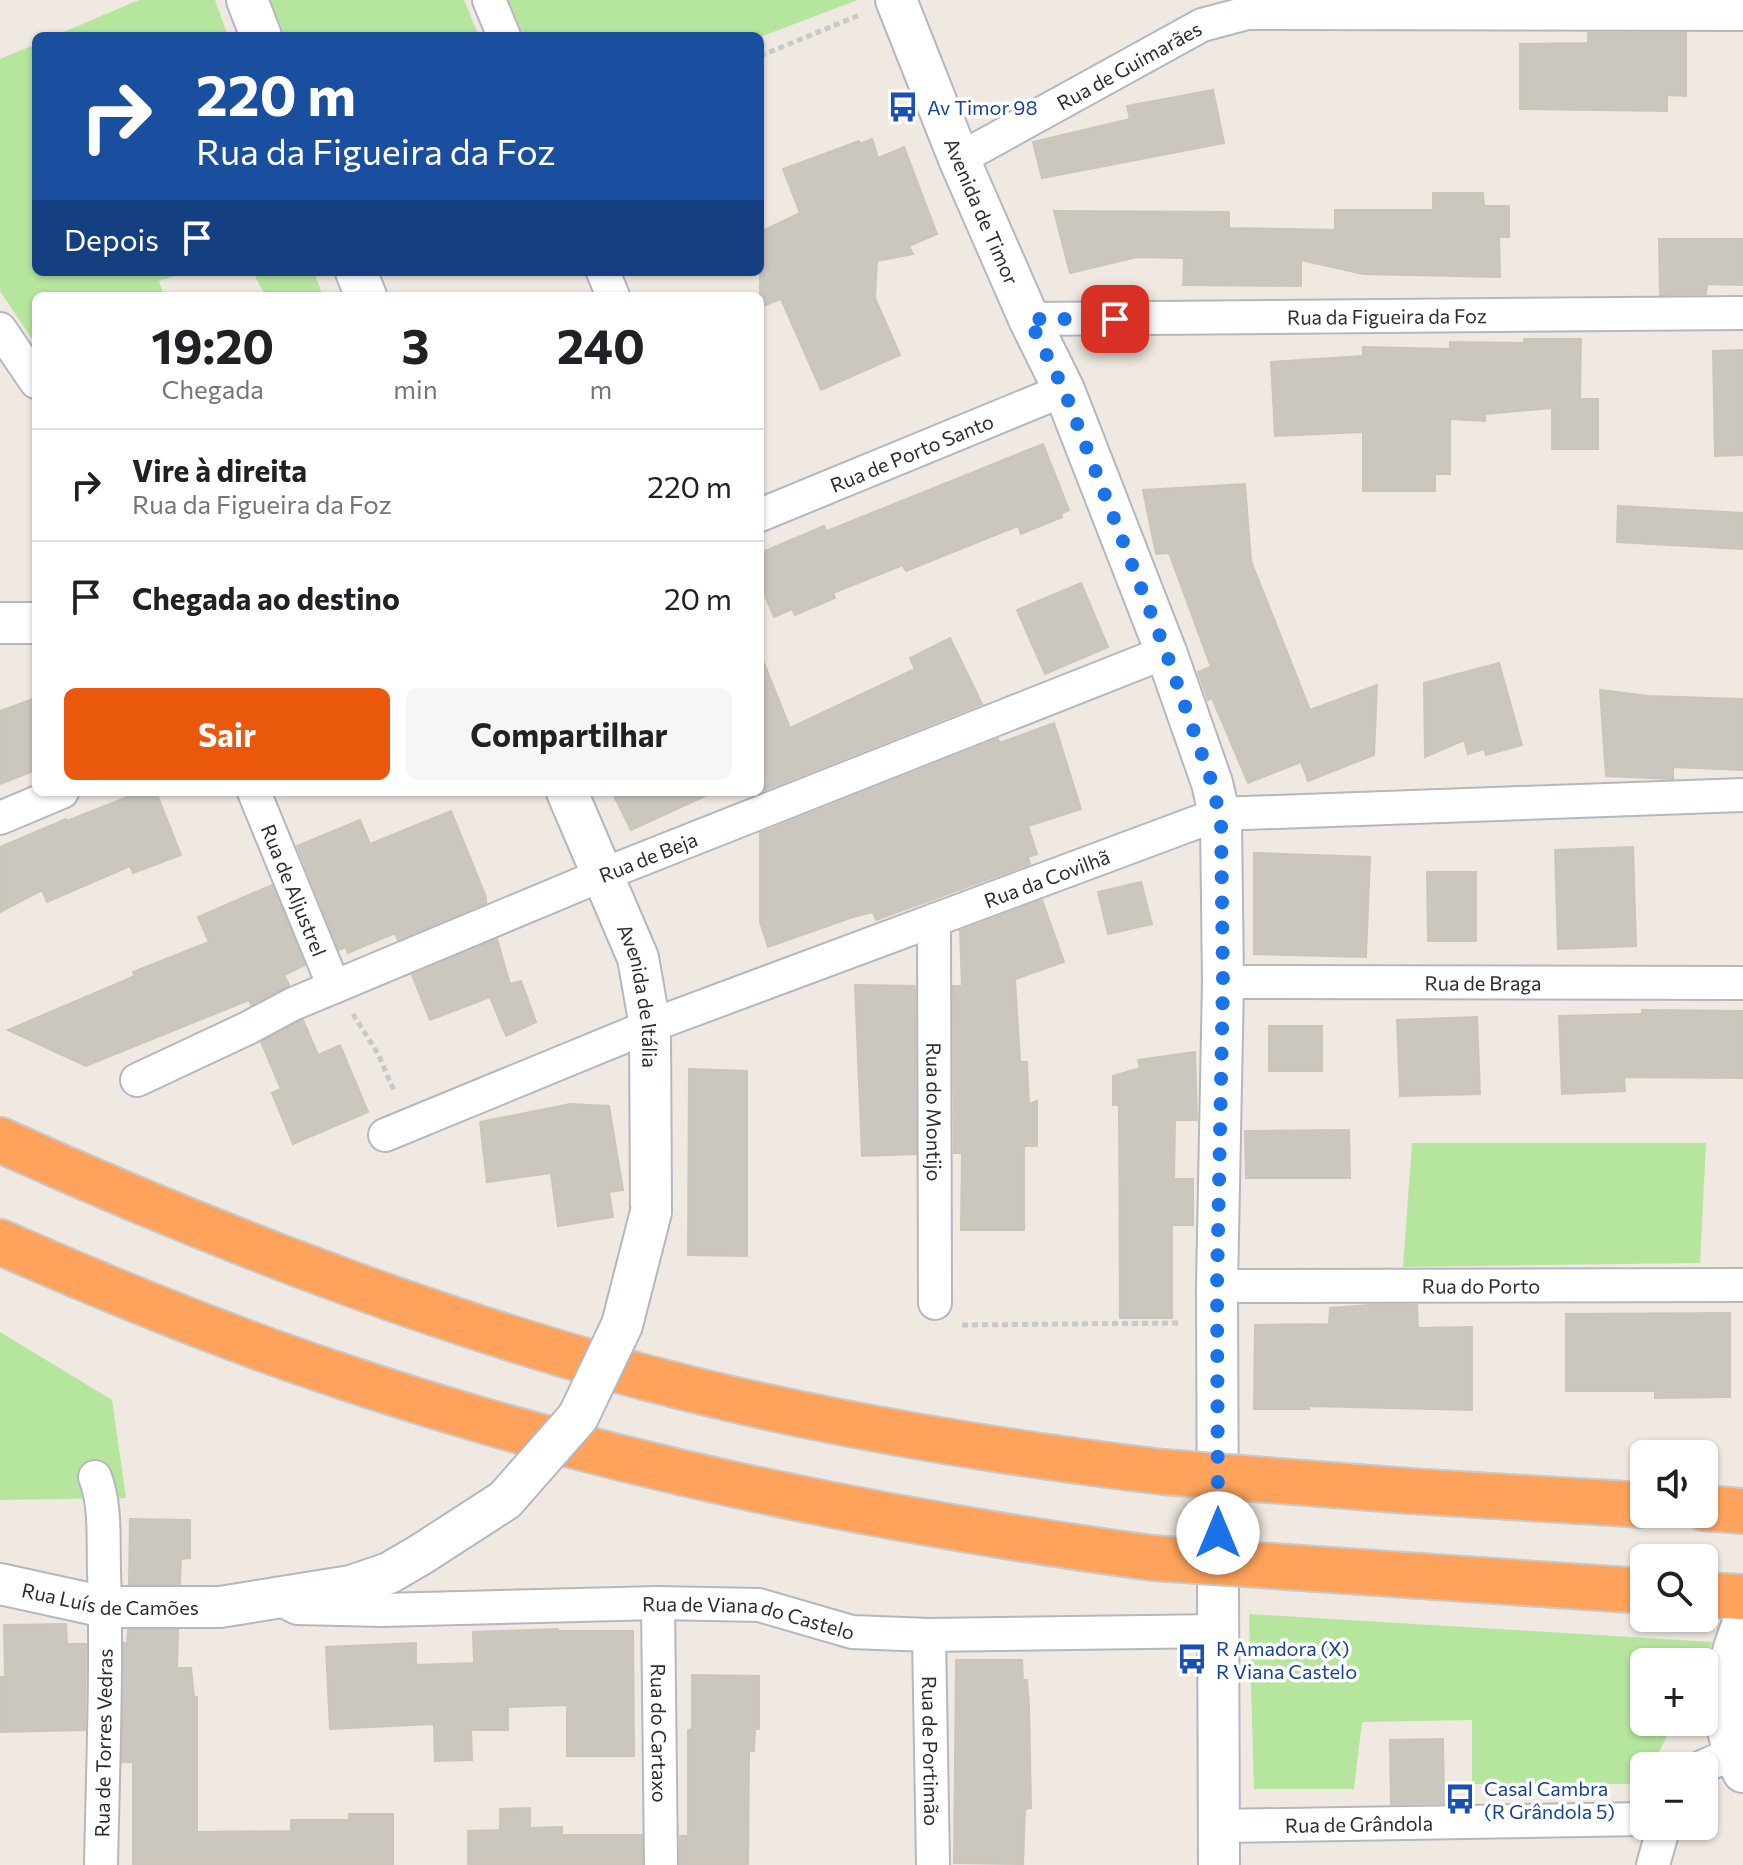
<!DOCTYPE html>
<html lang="pt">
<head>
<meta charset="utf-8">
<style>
	:root { --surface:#fff; --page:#f6f6f6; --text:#202124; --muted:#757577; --line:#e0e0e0; --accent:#ea580c }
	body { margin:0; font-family:Commissioner,sans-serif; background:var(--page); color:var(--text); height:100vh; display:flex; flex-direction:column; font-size:30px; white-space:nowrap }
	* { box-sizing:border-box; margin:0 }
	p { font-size:26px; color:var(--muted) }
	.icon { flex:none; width:44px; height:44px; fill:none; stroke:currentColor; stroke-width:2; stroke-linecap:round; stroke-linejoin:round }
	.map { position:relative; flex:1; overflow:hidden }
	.sheet { position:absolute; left:32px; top:292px; width:732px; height:504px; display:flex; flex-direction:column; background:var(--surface); border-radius:12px; box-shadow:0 2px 6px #0004 }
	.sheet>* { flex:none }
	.top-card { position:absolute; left:32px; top:32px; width:732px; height:244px; border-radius:12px; box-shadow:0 2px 6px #0004; background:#1a4fa0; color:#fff; overflow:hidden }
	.tools { position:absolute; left:1630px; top:1440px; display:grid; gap:16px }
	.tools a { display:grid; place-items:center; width:88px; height:88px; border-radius:12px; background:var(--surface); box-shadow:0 2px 6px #0004; font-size:40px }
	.pin { position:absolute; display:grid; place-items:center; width:68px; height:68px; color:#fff; margin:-34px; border-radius:16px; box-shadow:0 4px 12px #0006 }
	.me { position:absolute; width:88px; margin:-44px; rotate:0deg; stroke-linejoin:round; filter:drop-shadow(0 0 6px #0008) }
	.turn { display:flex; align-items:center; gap:28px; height:168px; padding:0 32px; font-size:36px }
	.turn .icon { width:104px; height:104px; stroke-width:2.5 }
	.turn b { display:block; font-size:56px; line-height:68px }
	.then { display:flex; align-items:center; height:76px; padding:0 32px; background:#0003; gap:16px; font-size:30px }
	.eta { display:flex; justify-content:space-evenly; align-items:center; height:136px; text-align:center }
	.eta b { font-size:48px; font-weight:700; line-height:56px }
	.button { display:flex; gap:16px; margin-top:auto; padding:16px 32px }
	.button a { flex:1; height:92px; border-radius:12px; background:var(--accent); color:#fff; font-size:32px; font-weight:700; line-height:92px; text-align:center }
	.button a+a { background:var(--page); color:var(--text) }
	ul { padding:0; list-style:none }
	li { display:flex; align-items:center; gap:24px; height:112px; padding:0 32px; border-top:2px solid var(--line) }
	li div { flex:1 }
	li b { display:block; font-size:30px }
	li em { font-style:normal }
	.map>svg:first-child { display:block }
	.green { fill:#b6e59e }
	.building { fill:#cbc7bf; stroke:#cbc5ba; stroke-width:2 }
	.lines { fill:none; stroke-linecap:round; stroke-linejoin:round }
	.minor-casing { stroke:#b4b7c1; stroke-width:36 }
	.tertiary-casing { stroke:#b4b7c1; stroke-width:44 }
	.motorway-casing { stroke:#c9c9c9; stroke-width:48 }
	.path { stroke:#c9c9c9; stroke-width:5; stroke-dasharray:6 4; stroke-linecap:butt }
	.minor { stroke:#fff; stroke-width:32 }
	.tertiary { stroke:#fff; stroke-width:40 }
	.motorway { stroke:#ffa35c; stroke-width:44 }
	.tertiary-bridge-casing { stroke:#b4b7c1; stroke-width:44; stroke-linecap:butt }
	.motorway-bridge-casing { stroke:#c9c9c9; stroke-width:48; stroke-linecap:butt }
	.tertiary-bridge { stroke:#fff; stroke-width:40 }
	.motorway-bridge { stroke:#ffa35c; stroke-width:44 }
	.route { stroke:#1a73e8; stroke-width:14; stroke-dasharray:0 25.2 }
	.labels { text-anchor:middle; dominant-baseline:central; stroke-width:7; stroke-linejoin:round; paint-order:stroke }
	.street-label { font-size:20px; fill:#2e2e2e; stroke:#fff }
	.transit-label { font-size:20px; fill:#164399; stroke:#fff; text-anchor:start }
</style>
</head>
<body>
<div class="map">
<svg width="1743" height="1865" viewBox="0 0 1743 1865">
	<rect width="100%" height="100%" fill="#efe9e1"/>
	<g class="green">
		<polygon points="139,0 215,0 228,36 54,36"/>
		<polygon points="270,0 464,0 479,36 285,36"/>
		<polygon points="508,0 858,0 760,37 524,36"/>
		<polygon points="36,44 36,272 185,272 159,281 164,296 36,296 36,345 0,291 0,59"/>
		<polygon points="253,272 314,272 323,296 265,296"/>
		<polygon points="1412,1143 1706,1143 1700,1263 1403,1267"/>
		<polygon points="0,1332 112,1400 126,1498 0,1500"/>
		<polygon points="1249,1614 1713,1642 1703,1662 1644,1662 1644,1722 1674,1722 1652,1766 1644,1766 1643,1784 1472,1784 1472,1720 1362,1722 1354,1789 1254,1789"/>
	</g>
	<g class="building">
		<polygon points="1588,33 1686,33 1686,96 1667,95 1667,111 1520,109 1520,44 1588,43"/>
		<polygon points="1213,90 1224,143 1042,178 1033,142 1130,119 1127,106"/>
		<polygon points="872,139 878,158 904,147 937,234 909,246 913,254 877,261 875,298 900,355 821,390 781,299 760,307 760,232 800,213 783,169 859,141 860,144"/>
		<polygon points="1433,193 1483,193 1484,206 1509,206 1509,237 1499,237 1500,277 1363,274 1301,260 1301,286 1183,285 1184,258 1137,257 1070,273 1054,211 1229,212 1229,228 1335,230 1335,210 1433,210"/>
		<polygon points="1659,239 1743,239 1743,285 1707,284 1706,294 1660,295"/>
		<polygon points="1524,339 1581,339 1580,399 1598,399 1598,449 1552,449 1552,408 1485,414 1485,421 1450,419 1450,474 1435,474 1435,491 1363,491 1363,432 1275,436 1271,362 1363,356 1363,347 1450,349 1450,342 1524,343"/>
		<polygon points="1743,350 1743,455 1715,456 1713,351"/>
		<polygon points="1043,444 1069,510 1062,513 1062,517 1021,534 1018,526 906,571 903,565 833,593 835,598 795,615 792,609 774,617 760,584 760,553 824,526 827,531"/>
		<polygon points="1245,484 1251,561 1310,710 1377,685 1374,755 1308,781 1301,762 1248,783 1212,698 1208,700 1198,672 1211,667 1169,553 1156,554 1143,490"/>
		<polygon points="1618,506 1743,513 1743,549 1617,542"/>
		<polygon points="1081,583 1108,647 1045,674 1017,610"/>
		<polygon points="950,638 982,704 760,792 760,658 762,658 790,728 915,669 910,658"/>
		<polygon points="1499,663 1522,745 1486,755 1484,749 1468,754 1464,740 1425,757 1424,683"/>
		<polygon points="1600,690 1648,696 1743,699 1743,770 1673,767 1673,779 1606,776"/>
		<polygon points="36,698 36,770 0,784 0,711"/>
		<polygon points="1054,723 1081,809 1028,826 1037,854 1028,857 1030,864 876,920 873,912 853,917 768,947 760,922 760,833 998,739 1000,743"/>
		<polygon points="140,792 156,792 181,855 133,873 130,866 47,902 42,890 0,912 0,847 66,819 67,821"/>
		<polygon points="612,792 714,792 631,830"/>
		<polygon points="451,811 486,897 486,903 398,940 395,933 348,953 346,947 339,950 297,846 360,820 370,844"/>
		<polygon points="1633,847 1636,946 1558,949 1555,850"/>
		<polygon points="1254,853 1370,857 1366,957 1254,954"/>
		<polygon points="1427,872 1476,872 1476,941 1428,941"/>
		<polygon points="1141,882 1152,924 1108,934 1098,892"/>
		<polygon points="272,885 305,965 284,975 289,985 251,1005 249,1000 86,1066 8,1030 135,976 133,972 209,942 198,917"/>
		<polygon points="1042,900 1064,962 1015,979 1020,1062 1027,1062 1029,1104 1037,1101 1037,1146 1024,1146 1024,1230 961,1230 962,1153 954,1153 953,986 962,986 960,931"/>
		<polygon points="497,939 510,984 521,981 536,1022 506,1036 490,997 430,1020 412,975"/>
		<polygon points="855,985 915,986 916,1154 862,1156"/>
		<polygon points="1642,1010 1743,1011 1743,1078 1624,1077 1625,1091 1562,1094 1559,1016 1642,1014"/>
		<polygon points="1477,1017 1480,1094 1400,1096 1397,1020"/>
		<polygon points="303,1020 318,1055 340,1045 368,1112 293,1144 272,1093 281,1089 261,1042"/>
		<rect x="1269" y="1026" width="53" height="45"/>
		<polygon points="1195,1052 1197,1120 1175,1120 1174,1179 1193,1179 1193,1225 1172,1225 1172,1318 1120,1318 1119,1105 1113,1105 1113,1076 1140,1068 1138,1060"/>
		<polygon points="689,1069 747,1071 747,1256 688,1255"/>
		<polygon points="570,1104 609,1106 623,1190 609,1192 613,1217 558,1226 551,1173 487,1182 480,1122"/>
		<polygon points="1349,1130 1350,1178 1246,1178 1245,1131"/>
		<polygon points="1371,1305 1417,1305 1418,1328 1472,1327 1472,1410 1309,1406 1309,1409 1254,1409 1255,1325 1329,1324 1330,1308"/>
		<polygon points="1730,1313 1730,1397 1655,1398 1655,1391 1566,1391 1566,1314"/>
		<polygon points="130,1519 190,1520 190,1558 181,1559 180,1584 129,1584"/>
		<polygon points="66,1624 67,1644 86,1644 85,1730 0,1732 0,1677 5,1677 4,1625"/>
		<polygon points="558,1629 558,1631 633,1631 634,1756 567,1756 567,1705 508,1707 508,1730 471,1730 472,1760 435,1761 434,1724 330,1729 326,1647 416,1643 416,1665 474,1663 473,1632"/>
		<polygon points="128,1630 178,1630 177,1668 191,1668 194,1697 197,1697 197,1832 291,1831 291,1820 349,1820 349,1814 393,1814 393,1865 133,1865 133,1762 122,1762 124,1643 127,1643"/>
		<polygon points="956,1660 1022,1660 1023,1680 1027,1680 1029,1706 1031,1808 1025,1809 1023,1864 954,1863"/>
		<polygon points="692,1675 759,1676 759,1729 755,1729 754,1751 749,1751 748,1865 680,1865 680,1836 688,1836 688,1730 692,1729"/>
		<polygon points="1443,1739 1444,1803 1391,1804 1390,1740"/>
		<polygon points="530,1808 530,1828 562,1827 562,1835 642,1835 642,1865 468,1865 468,1831 500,1830 500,1809"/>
	</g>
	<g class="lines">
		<g class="minor-casing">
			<g id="minor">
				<polyline points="489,0 504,36"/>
				<path id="s1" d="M959,159l243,-134 45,-12 496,1"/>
				<polyline points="603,272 613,296"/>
				<path id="s2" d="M1029,319l714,-6"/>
				<polyline points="0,329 36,382"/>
				<path id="s3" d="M760,515l304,-125"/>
				<path id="s4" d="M254,792l80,195"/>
				<polyline points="0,818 62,792"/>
				<path id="s5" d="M934,920l1,383"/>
				<path id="s6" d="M1223,982l520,1"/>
				<path id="s7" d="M137,1080l111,-52 45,-24 309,-129 564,-223"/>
				<path id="s8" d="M385,1135l265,-109 569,-212 524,-19"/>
				<path id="s9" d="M1217,1286l526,-1"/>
				<path d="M95,1477c11,28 8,62 9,92 3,98 -1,197 -3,296"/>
				<path id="s10" d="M658,1603l3,262"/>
				<path id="s11" d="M291,1605l6,3 85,2 276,-7 101,2 93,27 77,3 290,-4"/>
				<path id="s12" d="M929,1635l4,230"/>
				<polyline points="1704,1766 1734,1753"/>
				<path id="s13" d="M1219,1826l425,-7"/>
				<polyline points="1653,1865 1664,1826"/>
			</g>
		</g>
		<g class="tertiary-casing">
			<g id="tertiary">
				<polyline points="247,0 261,36"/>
				<path id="s14" d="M896,0l63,159 70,160 35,71 102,262 46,131 9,39 2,160 -6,304 2,579"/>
				<polyline points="356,272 366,296"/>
				<polyline points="0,623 36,623"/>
				<path id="s15" d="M567,792l71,166 12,68 1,186"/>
				<path id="s16" d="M0,1584l105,23h115l131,-21 38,-13 31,-18"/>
				<path d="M1743,1623c-22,56 -27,93 0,149"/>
			</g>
		</g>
		<g class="motorway-casing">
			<g id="motorway">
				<path d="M0,1140c220,99 459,192 694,250 154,38 311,63 469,82"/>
				<path d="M0,1242c109,48 219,93 332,131 267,91 542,147 820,185"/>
				<polyline points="1704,1508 1743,1511"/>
				<polyline points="1704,1595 1743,1597"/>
			</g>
		</g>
		<g class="path">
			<polyline points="760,56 862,14"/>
			<polyline points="353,1014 378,1054 395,1093"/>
			<polyline points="962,1325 1180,1323"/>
		</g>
		<use href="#minor" class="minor"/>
		<use href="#tertiary" class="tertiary"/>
		<use href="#motorway" class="motorway"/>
		<g class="tertiary-bridge-casing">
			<polyline id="tertiary-bridge" points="420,1555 505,1500 578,1417 622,1325 651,1212"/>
		</g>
		<g class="motorway-bridge-casing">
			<g id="motorway-bridge">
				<polyline points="1163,1472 1409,1491 1644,1505"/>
				<polyline points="1152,1558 1644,1591"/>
			</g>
		</g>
		<use href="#tertiary-bridge" class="tertiary-bridge"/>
		<use href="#motorway-bridge" class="motorway-bridge"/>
	</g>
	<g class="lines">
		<polyline class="route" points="1115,319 1029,319 1064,390 1166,652 1212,783 1221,822 1223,982 1217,1286 1218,1533"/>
	</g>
	<defs>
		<g id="bus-bare" transform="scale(2.4)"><path d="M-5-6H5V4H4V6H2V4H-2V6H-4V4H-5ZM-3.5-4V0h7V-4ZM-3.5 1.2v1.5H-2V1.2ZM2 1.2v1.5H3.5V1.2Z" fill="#1a4fb4" stroke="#fff" stroke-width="2.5" paint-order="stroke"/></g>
	</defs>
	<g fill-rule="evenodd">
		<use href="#bus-bare" x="903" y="107"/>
		<use href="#bus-bare" x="1192" y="1659"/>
		<use href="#bus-bare" x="1460" y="1799"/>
	</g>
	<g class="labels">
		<g class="street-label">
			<text stroke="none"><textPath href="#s1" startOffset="194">Rua de Guimarães</textPath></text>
			<text stroke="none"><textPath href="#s14" startOffset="228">Avenida de Timor</textPath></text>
			<text stroke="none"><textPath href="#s2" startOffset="358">Rua da Figueira da Foz</textPath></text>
			<text stroke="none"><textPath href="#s3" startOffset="164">Rua de Porto Santo</textPath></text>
			<text stroke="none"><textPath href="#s7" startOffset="558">Rua de Beja</textPath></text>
			<text stroke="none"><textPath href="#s8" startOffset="710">Rua da Covilhã</textPath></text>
			<text stroke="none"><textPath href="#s4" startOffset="106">Rua de Aljustrel</textPath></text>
			<text stroke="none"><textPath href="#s6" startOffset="260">Rua de Braga</textPath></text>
			<text stroke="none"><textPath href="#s15" startOffset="218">Avenida de Itália</textPath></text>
			<text stroke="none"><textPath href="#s5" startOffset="192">Rua do Montijo</textPath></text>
			<text stroke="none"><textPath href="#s9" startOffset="264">Rua do Porto</textPath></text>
			<text stroke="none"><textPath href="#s16" startOffset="112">Rua Luís de Camões</textPath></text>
			<text stroke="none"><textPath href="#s11" startOffset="460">Rua de Viana do Castelo</textPath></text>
			<text stroke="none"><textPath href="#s10" startOffset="130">Rua do Cartaxo</textPath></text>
			<text transform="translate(103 1743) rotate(-89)">Rua de Torres Vedras</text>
			<text stroke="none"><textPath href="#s12" startOffset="116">Rua de Portimão</textPath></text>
			<text stroke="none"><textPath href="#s13" startOffset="140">Rua de Grândola</textPath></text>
		</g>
		<g class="transit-label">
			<text x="927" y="107">Av Timor 98</text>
			<text x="1216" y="1648">R Amadora (X)<tspan x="1216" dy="23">R Viana Castelo</tspan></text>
			<text x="1484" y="1788">Casal Cambra<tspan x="1484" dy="23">(R Grândola 5)</tspan></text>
		</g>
	</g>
</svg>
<div class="tools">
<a><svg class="icon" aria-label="sound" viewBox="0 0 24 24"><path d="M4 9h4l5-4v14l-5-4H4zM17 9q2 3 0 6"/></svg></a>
<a><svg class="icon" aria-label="search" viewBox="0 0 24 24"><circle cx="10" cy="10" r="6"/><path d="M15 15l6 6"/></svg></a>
<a>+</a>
<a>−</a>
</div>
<div class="pin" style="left:1115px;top:319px;background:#d93025"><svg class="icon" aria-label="arrive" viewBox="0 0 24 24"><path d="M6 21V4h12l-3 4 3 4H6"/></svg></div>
<svg class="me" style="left:1218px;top:1533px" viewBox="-20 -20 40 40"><circle r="19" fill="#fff"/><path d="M0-13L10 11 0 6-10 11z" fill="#1a73e8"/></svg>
<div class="top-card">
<div class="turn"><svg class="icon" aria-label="right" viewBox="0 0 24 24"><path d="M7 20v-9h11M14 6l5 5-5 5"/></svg><div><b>220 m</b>Rua da Figueira da Foz</div></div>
<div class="then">Depois<svg class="icon" aria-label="arrive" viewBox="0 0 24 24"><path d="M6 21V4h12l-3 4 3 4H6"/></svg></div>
</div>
<section class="sheet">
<div class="eta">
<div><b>19:20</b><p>Chegada</p></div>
<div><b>3</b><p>min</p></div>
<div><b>240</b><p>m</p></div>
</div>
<ul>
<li><svg class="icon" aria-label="right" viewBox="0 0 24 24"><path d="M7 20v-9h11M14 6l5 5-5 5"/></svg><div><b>Vire à direita</b><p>Rua da Figueira da Foz</p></div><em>220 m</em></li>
<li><svg class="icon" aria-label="arrive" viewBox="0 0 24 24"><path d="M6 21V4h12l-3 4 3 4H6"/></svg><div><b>Chegada ao destino</b></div><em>20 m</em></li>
</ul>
<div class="button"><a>Sair</a><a>Compartilhar</a></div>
</section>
</div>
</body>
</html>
